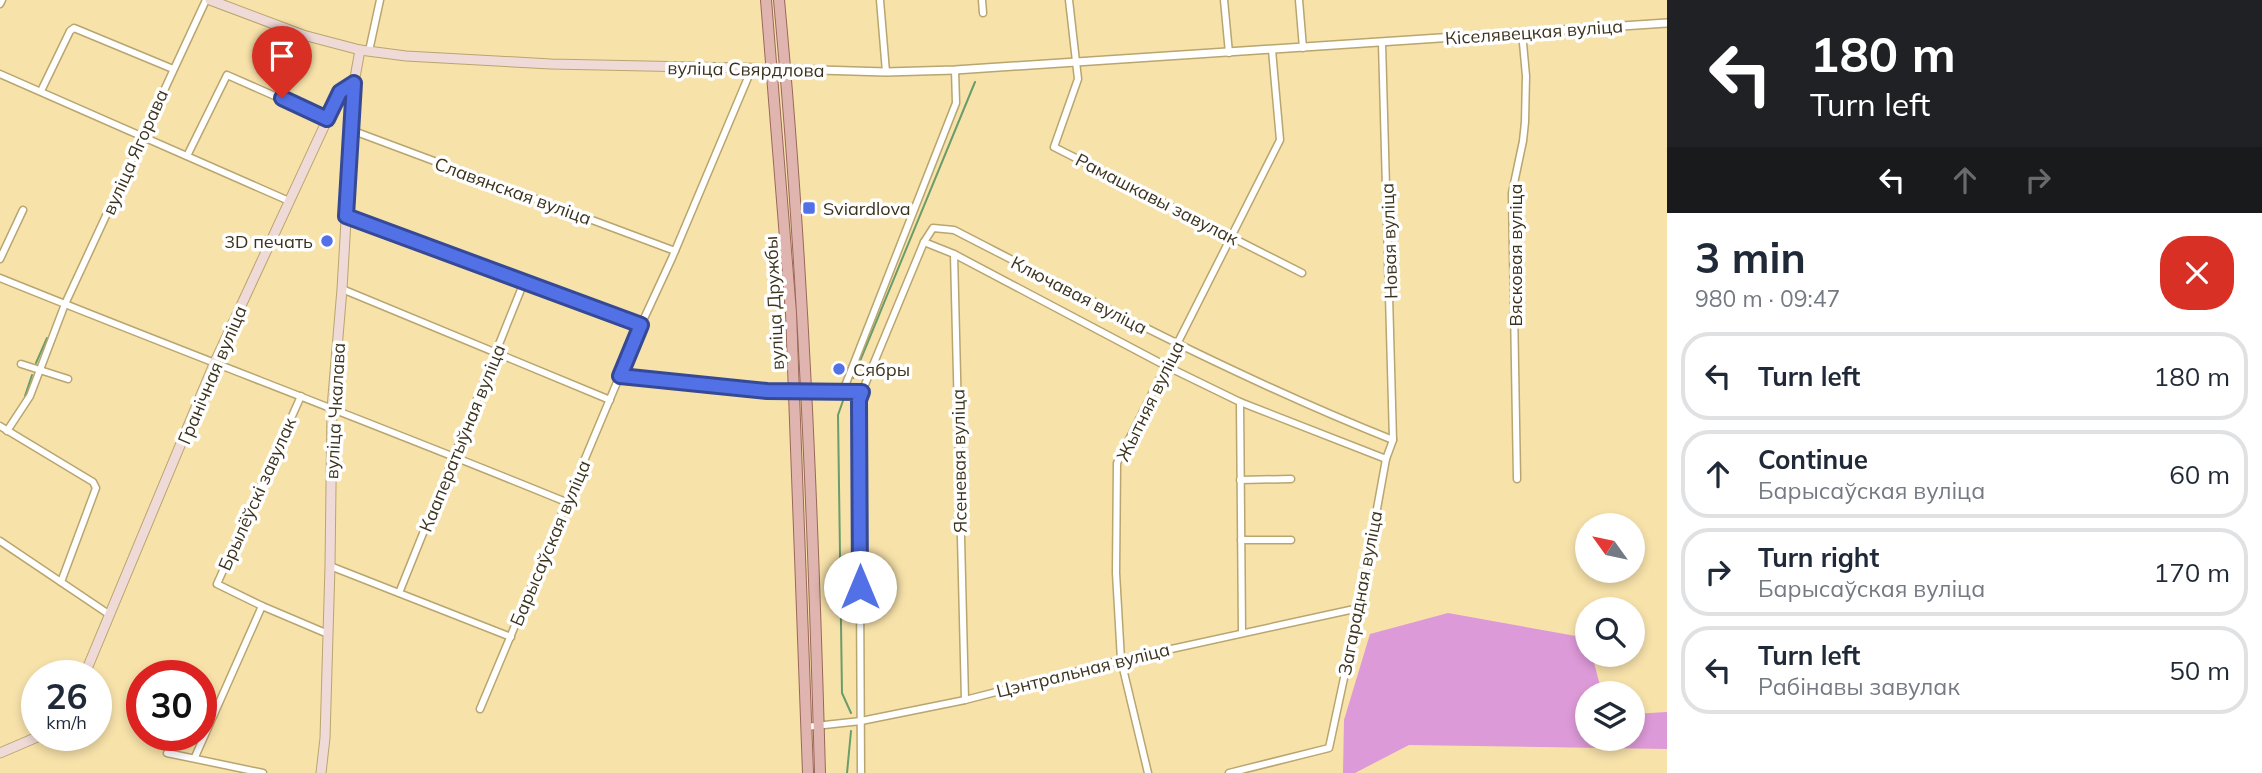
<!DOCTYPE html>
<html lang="en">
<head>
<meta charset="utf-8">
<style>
	:root { --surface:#fff; --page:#f6f6f7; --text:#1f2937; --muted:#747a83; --line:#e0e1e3 }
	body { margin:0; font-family:Mulish,sans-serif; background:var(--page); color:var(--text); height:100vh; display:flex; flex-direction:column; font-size:26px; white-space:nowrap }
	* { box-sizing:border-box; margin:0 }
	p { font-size:23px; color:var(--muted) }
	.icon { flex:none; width:38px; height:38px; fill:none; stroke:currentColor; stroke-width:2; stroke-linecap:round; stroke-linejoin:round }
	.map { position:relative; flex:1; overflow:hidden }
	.panel { display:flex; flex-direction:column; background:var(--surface); width:595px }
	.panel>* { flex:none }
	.top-card { background:#202124; color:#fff; overflow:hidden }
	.needle { width:46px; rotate:303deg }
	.controls { position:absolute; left:1575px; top:513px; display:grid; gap:14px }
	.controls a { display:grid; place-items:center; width:70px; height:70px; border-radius:50%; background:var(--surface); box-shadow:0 4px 10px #0003; font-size:35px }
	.speed { position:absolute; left:21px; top:660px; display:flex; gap:14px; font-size:35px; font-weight:700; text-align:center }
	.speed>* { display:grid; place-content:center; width:91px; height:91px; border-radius:50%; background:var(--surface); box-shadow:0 4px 10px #0003; line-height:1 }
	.speed small { font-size:18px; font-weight:400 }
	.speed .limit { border:10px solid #d22; background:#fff; color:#111 }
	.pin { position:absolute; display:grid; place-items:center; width:60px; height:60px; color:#fff; margin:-72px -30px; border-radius:50% 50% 50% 0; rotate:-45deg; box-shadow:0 0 7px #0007 }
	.pin .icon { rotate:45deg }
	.me { position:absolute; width:77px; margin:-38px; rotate:0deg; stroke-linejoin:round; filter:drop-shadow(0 0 5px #0008) }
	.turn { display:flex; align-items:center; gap:24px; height:147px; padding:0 28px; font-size:32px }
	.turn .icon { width:91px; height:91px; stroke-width:2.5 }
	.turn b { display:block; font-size:49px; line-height:60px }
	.lanes { display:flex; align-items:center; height:66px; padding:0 28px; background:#0003; justify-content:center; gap:35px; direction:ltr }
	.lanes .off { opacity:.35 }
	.round { display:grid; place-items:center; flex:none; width:74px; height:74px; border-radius:28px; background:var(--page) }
	.headline { display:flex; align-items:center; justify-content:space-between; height:119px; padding:0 28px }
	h1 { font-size:42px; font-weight:700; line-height:52px }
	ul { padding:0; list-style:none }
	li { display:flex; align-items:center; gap:21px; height:88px; margin:0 14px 10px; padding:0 14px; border:4px solid var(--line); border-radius:28px }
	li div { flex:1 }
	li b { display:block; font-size:26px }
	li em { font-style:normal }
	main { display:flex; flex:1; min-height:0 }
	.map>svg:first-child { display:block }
	.forest { fill:#dd9ad8 }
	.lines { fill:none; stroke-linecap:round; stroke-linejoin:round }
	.stream { stroke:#6b9c6b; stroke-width:2 }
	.minor-casing { stroke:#b9a56f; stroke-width:9 }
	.tertiary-casing { stroke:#b9a56f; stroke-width:10 }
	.secondary-casing { stroke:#b9a56f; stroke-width:11 }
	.primary-casing { stroke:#9a6859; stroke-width:12 }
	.minor { stroke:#fff; stroke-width:6 }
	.tertiary { stroke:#fff; stroke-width:7 }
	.secondary { stroke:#f0dad7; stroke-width:9 }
	.primary { stroke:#e1b5af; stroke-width:10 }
	.route-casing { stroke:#354996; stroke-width:18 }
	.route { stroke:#5271e6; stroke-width:12 }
	.poi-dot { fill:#5271e6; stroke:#fff; stroke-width:2.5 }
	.labels { text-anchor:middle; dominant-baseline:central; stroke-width:7; stroke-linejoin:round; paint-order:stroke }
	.street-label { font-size:18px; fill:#3c331d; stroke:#fff }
	.poi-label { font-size:18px; fill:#3c331d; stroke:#fff; text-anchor:start }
</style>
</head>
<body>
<main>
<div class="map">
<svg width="1667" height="773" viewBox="0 0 1667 773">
	<rect width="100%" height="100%" fill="#f7e2aa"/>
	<polygon class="forest" points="1448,613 1587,638 1587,654 1592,655 1602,693 1587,693 1587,738 1633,738 1633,714 1667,712 1667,749 1409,745 1355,773 1343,773 1344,720 1370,634"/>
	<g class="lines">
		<g class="stream">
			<polyline points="36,363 47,338"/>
			<polyline points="853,378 975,82"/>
			<polyline points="845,395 838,415 842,693 851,713"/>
			<polyline points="25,396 32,375"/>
			<polyline points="847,773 851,731"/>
		</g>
		<g class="minor-casing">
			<g id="minor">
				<polyline points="880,0 886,72"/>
				<polyline points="982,0 983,13"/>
				<polyline points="1069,0 1078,79 1054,147 1302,273"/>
				<polyline points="1224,0 1229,53"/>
				<polyline points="1299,0 1303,48"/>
				<polyline points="0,4 2,0"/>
				<polyline points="369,51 380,0"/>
				<polyline points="0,74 289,201"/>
				<polyline points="41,91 70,31 74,28 173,69"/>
				<polyline points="351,130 675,251"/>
				<polyline points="187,156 227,75 327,119"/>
				<polyline points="346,216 641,325"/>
				<polyline points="924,242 954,254 965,700"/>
				<polyline points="954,254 1166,366 1240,402 1386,459"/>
				<polyline points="0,259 23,210"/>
				<path d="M0,278c188,76 378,147 566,224"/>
				<polyline points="342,289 610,400"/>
				<polyline points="21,364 68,379"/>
				<polyline points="620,376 767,391 862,392"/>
				<polyline points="843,391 956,103 955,70"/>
				<polyline points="1240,402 1242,632"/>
				<polyline points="0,426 93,482 96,488 61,582"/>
				<polyline points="7,431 30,396 65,304 206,0"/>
				<polyline points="1517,479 1512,193 1523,141 1525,122 1526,76 1522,32"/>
				<polyline points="1240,480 1291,479"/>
				<polyline points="1241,540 1291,540"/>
				<polyline points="0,541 110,615"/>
				<polyline points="330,566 511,637"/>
				<polyline points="399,593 524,282"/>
				<polyline points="262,606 328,634"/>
				<polyline points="480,709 641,325 672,258 752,68"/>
				<polyline points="806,727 861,721 965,700 1121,660 1359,608"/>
				<polyline points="167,753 263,773"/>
				<polyline points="195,757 262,606 217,584 301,396"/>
				<path d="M861,773l-2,-374 65,-157 9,-14 21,2c144,74 288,150 439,210"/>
				<polyline points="1148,773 1121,660 1116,573 1117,463 1280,140 1272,50"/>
				<polyline points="1229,773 1329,748 1359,608 1386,459 1393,440 1382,43"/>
			</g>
		</g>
		<g class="tertiary-casing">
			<polyline id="tertiary" points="786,69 886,72 955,70 1667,23"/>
		</g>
		<g class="secondary-casing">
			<g id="secondary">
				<polyline points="210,0 303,35 360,50 406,56 551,64 786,69"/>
				<polyline points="84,676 214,364 340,92 354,83"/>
				<polyline points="0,753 42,735"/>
				<polyline points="321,773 325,738 330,566 332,408 342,289 354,83 360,50"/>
			</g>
		</g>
		<g class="primary-casing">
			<g id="primary">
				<polyline points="766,0 791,313 808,773"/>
				<path d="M779,0c24,257 34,515 41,773"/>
			</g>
		</g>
		<use href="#minor" class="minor"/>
		<use href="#tertiary" class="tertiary"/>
		<use href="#secondary" class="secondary"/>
		<use href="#primary" class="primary"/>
	</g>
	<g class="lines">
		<g class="route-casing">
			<polyline id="route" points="282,98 327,119 340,92 354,83 346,216 641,325 620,376 767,391 862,392 859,400 860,587"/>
		</g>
		<use href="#route" class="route"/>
	</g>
	<g class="poi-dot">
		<rect x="802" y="201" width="14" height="14" rx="3.5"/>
		<circle cx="327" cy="241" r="7"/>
		<circle cx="839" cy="369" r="7"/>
	</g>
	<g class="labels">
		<g class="street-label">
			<text transform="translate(1534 32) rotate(-4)">Кіселявецкая вуліца</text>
			<text transform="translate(746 69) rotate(1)">вуліца Свярдлова</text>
			<text transform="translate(135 152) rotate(-66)">вуліца Ягорава</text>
			<text transform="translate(513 191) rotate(20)">Славянская вуліца</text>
			<text transform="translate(1157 199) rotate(27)">Рамашкавы завулак</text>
			<text transform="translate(1389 241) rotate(-92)">Новая вуліца</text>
			<text transform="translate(1515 255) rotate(-90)">Вясковая вуліца</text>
			<text transform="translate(1079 295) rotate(27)">Ключавая вуліца</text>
			<text transform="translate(774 303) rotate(-93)">вуліца Дружбы</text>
			<text transform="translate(212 375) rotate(-67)">Гранічная вуліца</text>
			<text transform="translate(1150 401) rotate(-64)">Жытняя вуліца</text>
			<text transform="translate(335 411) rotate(-87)">вуліца Чкалава</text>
			<text transform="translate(462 438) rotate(-68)">Кааператыўная вуліца</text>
			<text transform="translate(959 461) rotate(-91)">Ясеневая вуліца</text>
			<text transform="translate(257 494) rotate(-66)">Брылёўскі завулак</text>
			<text transform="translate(550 543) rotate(-67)">Барысаўская вуліца</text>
			<text transform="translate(1360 593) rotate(-79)">Загарадная вуліца</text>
			<text transform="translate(1083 670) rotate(-14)">Цэнтральная вуліца</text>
		</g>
		<g class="poi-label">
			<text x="823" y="208">Sviardlova</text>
			<text x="313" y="241" text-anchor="end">3D печать</text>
			<text x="853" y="369">Сябры</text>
		</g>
	</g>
</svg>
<div class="controls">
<a><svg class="needle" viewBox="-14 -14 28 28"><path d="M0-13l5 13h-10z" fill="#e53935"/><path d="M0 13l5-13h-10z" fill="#747a83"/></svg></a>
<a><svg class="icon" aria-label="search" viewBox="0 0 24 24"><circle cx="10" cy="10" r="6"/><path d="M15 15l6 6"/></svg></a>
<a><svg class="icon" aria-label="layers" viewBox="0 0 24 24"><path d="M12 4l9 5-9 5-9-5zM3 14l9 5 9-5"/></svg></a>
</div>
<div class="speed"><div>26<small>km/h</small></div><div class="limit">30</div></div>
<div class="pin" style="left:282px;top:98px;background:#d93025"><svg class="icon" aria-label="arrive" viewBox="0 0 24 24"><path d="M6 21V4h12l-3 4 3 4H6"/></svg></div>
<svg class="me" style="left:860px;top:587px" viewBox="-20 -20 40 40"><circle r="19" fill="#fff"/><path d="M0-13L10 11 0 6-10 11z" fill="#5271e6"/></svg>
</div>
<section class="panel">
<div class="top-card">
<div class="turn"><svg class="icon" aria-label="left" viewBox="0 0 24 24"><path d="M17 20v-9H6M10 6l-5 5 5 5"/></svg><div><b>180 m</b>Turn left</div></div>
<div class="lanes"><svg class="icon" aria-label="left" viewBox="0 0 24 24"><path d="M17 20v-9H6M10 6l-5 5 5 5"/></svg><svg class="icon off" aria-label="ahead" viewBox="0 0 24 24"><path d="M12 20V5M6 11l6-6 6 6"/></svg><svg class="icon off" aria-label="right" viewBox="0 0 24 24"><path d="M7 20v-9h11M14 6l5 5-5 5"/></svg></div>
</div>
<div class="headline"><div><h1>3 min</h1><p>980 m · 09:47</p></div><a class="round" style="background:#d93025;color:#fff"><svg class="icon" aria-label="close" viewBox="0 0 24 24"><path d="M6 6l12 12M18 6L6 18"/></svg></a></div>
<ul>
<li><svg class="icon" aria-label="left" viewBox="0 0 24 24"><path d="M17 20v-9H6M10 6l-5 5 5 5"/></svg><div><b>Turn left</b></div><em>180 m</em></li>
<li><svg class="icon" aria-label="ahead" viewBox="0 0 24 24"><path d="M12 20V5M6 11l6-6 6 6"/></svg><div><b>Continue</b><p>Барысаўская вуліца</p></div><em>60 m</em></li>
<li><svg class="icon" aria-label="right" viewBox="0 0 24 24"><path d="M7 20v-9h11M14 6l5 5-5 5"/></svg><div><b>Turn right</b><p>Барысаўская вуліца</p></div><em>170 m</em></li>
<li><svg class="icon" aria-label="left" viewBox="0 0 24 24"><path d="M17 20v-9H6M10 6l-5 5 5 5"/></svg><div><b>Turn left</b><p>Рабінавы завулак</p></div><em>50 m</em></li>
</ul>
</section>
</main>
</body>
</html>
